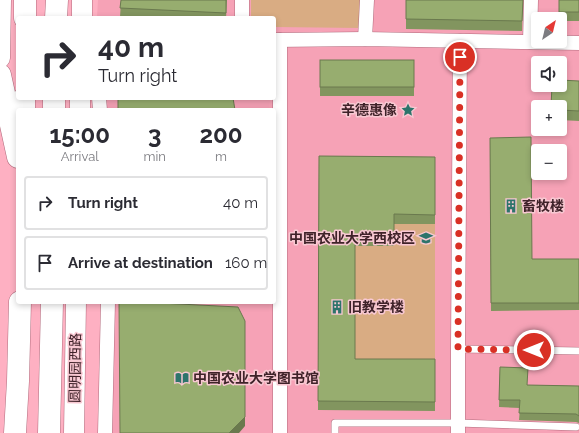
<!DOCTYPE html>
<html lang="en">
<head>
<meta charset="utf-8">
<style>
	:root { --surface:#fff; --page:#f2f2f3; --text:#2b2b33; --muted:#7c7c81; --line:#e1e1e2 }
	body { margin:0; font-family:Raleway,"Noto Sans SC",sans-serif; background:var(--page); color:var(--text); height:100vh; display:flex; flex-direction:column; font-size:15px; white-space:nowrap }
	* { box-sizing:border-box; margin:0 }
	p { font-size:13px; color:var(--muted) }
	.icon { flex:none; width:22px; height:22px; fill:none; stroke:currentColor; stroke-width:2; stroke-linecap:round; stroke-linejoin:round }
	.map { position:relative; flex:1; overflow:hidden }
	.drawer { position:absolute; left:16px; top:108px; width:260px; height:196px; display:flex; flex-direction:column; background:var(--surface); border-radius:4px; box-shadow:0 2px 6px #0003 }
	.drawer>* { flex:none }
	.guide { position:absolute; left:16px; top:16px; width:260px; height:84px; border-radius:4px; box-shadow:0 2px 6px #0003; background:#fff; color:var(--text); overflow:hidden }
	.needle { width:26px; rotate:35deg }
	.tools { position:absolute; left:531px; top:12px; display:grid; gap:8px }
	.tools a { display:grid; place-items:center; width:36px; height:36px; border-radius:4px; background:var(--surface); box-shadow:0 2px 6px #0003; font-size:20px }
	.pin { position:absolute; display:grid; place-items:center; width:34px; height:34px; color:#fff; margin:-17px; border:2px solid #fff; border-radius:50%; box-shadow:0 1px 4px #0007 }
	.me { position:absolute; width:44px; margin:-22px; rotate:270deg; stroke-linejoin:round; filter:drop-shadow(0 0 3px #0008) }
	.turn { display:flex; align-items:center; gap:14px; height:84px; padding:0 16px; font-size:18px }
	.turn .icon { width:52px; height:52px; stroke-width:2.5 }
	.turn b { display:block; font-size:28px; line-height:34px }
	.eta { display:flex; justify-content:space-evenly; align-items:center; height:68px; text-align:center }
	.eta b { font-size:24px; font-weight:700; line-height:28px }
	ul { padding:0; list-style:none }
	li { display:flex; align-items:center; gap:12px; height:54px; margin:0 8px 6px; padding:0 8px; border:2px solid var(--line); border-radius:4px }
	li div { flex:1 }
	li b { display:block; font-size:15px }
	li em { font-style:normal }
	.map>svg:first-child { display:block }
	.built { fill:#f6a2b6; fill-rule:evenodd }
	.green { fill:#d9ac83 }
	.lines { fill:none; stroke-linecap:round; stroke-linejoin:round }
	.lane-casing { stroke:#b26b7d; stroke-width:8 }
	.street-casing { stroke:#b26b7d; stroke-width:15 }
	.secondary-casing { stroke:#b26b7d; stroke-width:21 }
	.primary-casing { stroke:#b26b7d; stroke-width:23 }
	.lane { stroke:#fff; stroke-width:7 }
	.street { stroke:#fff; stroke-width:14 }
	.secondary { stroke:#fff; stroke-width:20 }
	.primary { stroke:#fff; stroke-width:22 }
	.wall { fill:#82955f }
	.shaded-wall { fill:#6a794e }
	.building { fill:#97ad6f; stroke:#6a794e }
	.route { stroke:#d93025; stroke-width:7; stroke-dasharray:0 12.6 }
	.labels { text-anchor:middle; dominant-baseline:central; stroke-width:3; stroke-linejoin:round; paint-order:stroke }
	.poi-label { font-size:14px; font-weight:bold; fill:#3f2229; stroke:#f8c8d2; text-anchor:start }
	.street-label { font-size:14px; fill:#3f2229; stroke:#f8c8d2 }
</style>
</head>
<body>
<div class="map">
<svg width="579" height="433" viewBox="0 0 579 433">
	<rect width="100%" height="100%" fill="#feb0c2"/>
	<path class="built" d="M98,0h481v433h-478l4,-131h169v-192h-175v-12h175v-80h-177zM538,19h22v22h-22zM538,63h22v22h-22zM538,107h22v22h-22zM538,151h22v22h-22z"/>
	<g class="green">
		<polygon points="251,0 361,0 361,28 274,27 274,18 251,18"/>
		<polygon points="394,224 435,224 435,369 355,368 355,246 394,246"/>
	</g>
	<g class="lines">
		<g class="lane-casing">
			<g id="lane">
				<polyline points="458,349 579,351"/>
				<polyline points="335,433 335,423 458,423 576,427"/>
			</g>
		</g>
		<g class="street-casing">
			<g id="street">
				<polyline points="242,18 242,0"/>
				<polyline points="365,39 367,0"/>
				<polyline points="274,40 365,39 579,43"/>
				<polyline points="530,42 531,0"/>
				<polyline points="99,98 100,110"/>
				<polyline points="105,433 108,302"/>
				<polyline points="280,433 280,40"/>
				<polyline points="458,433 458,349 460,41"/>
			</g>
		</g>
		<g class="secondary-casing">
			<g id="secondary">
				<polyline points="82,18 82,0"/>
				<polyline points="0,58 1,0"/>
				<polyline points="80,110 80,98"/>
				<polyline points="74,433 76,302"/>
			</g>
		</g>
		<g class="primary-casing">
			<g id="primary">
				<polyline points="25,18 25,0"/>
				<polyline points="56,18 57,0"/>
				<polyline points="0,75 18,157"/>
				<polyline points="24,110 24,98"/>
				<polyline points="54,110 54,98"/>
				<polyline points="15,433 18,381 20,302"/>
				<polyline points="49,433 52,302"/>
			</g>
		</g>
		<use href="#lane" class="lane"/>
		<use href="#street" class="street"/>
		<use href="#secondary" class="secondary"/>
		<use href="#primary" class="primary"/>
	</g>
	<g class="wall">
		<polygon points="121,0 227,0 226,18 133,18 120,17"/>
		<polygon points="406,0 523,0 522,31 406,29"/>
		<polygon points="559,0 579,0 579,21 560,21 560,19 559,19"/>
		<rect x="320" y="60" width="94" height="36"/>
		<polygon points="579,81 579,121 560,120 560,107"/>
		<polygon points="490,138 532,259 579,259 579,310 491,311"/>
		<polygon points="319,156 435,157 435,224 394,224 394,246 355,246 355,359 435,359 435,411 318,410"/>
		<polygon points="500,367 527,385 579,386 579,423 576,422 519,420 520,408 499,407"/>
	</g>
	<polygon class="shaded-wall" points="245,417 245,426 239,433 229,433"/>
	<g class="building">
		<polygon points="121,0 226,0 226,13 120,8"/>
		<polygon points="406,0 523,0 522,21 406,19"/>
		<rect x="559" y="0" width="20" height="12"/>
		<rect x="320" y="60" width="94" height="27"/>
		<polygon points="560,80 579,81 579,111 560,110 560,107 551,107 552,85 560,85"/>
		<polygon points="118,98 233,98 235,110 118,110"/>
		<polygon points="531,137 532,259 579,259 579,303 491,303 490,138"/>
		<polygon points="319,156 435,157 435,215 394,214 394,237 355,236 355,359 435,359 435,402 318,401"/>
		<polygon points="119,302 140,302 238,307 245,321 245,417 229,433 120,433"/>
		<polygon points="500,367 528,368 527,385 579,386 579,416 576,414 519,413 520,400 499,400"/>
	</g>
	<g class="lines">
		<polyline class="route" points="460,57 458,349 534,350"/>
	</g>
	<defs>
		<g id="sight-bare" transform="scale(1.08)"><path d="M0-6L1.8-2.2L6-1.7L2.9 1.2L3.7 5.4L0 3.3L-3.7 5.4L-2.9 1.2L-6-1.7L-1.8-2.2Z" fill="#2d746b" stroke="#f8c8d2" stroke-width="2.5" paint-order="stroke"/></g>
		<g id="building-bare" transform="scale(1.08)"><path d="M-4-6H4V6H1V3H-1V6H-4ZM-2.5-4.3h1.7v1.8h-1.7ZM.8-4.3h1.7v1.8H.8ZM-2.5-1h1.7V.8h-1.7ZM.8-1h1.7V.8H.8Z" fill="#2d746b" stroke="#f8c8d2" stroke-width="2.5" paint-order="stroke"/></g>
		<g id="university-bare" transform="scale(1.08)"><path d="M0-5L7-2L0 1L-7-2ZM-4 1L0 2.5L4 1V4Q0 6-4 4Z" fill="#2d746b" stroke="#f8c8d2" stroke-width="2.5" paint-order="stroke"/></g>
		<g id="library-bare" transform="scale(1.08)"><path d="M-6-4Q-3-5.5-.7-3.5V5Q-3 3-6 4ZM6-4Q3-5.5 .7-3.5V5Q3 3 6 4Z" fill="#2d746b" stroke="#f8c8d2" stroke-width="2.5" paint-order="stroke"/></g>
	</defs>
	<g fill-rule="evenodd">
		<use href="#sight-bare" x="408" y="110"/>
		<use href="#building-bare" x="511" y="206"/>
		<use href="#university-bare" x="426" y="238"/>
		<use href="#building-bare" x="337" y="307"/>
		<use href="#library-bare" x="182" y="378"/>
	</g>
	<g class="labels">
		<g class="poi-label">
			<text x="397" y="110" text-anchor="end">辛德惠像</text>
			<text x="522" y="206">畜牧楼</text>
			<text x="415" y="238" text-anchor="end">中国农业大学西校区</text>
			<text x="348" y="307">旧教学楼</text>
			<text x="193" y="378">中国农业大学图书馆</text>
		</g>
		<g class="street-label">
			<text transform="translate(75 368) rotate(-89)">圆明园西路</text>
		</g>
	</g>
</svg>
<div class="tools">
<a><svg class="needle" viewBox="-14 -14 28 28"><path d="M0-13l5 13h-10z" fill="#e53935"/><path d="M0 13l5-13h-10z" fill="#7c7c81"/></svg></a>
<a><svg class="icon" aria-label="sound" viewBox="0 0 24 24"><path d="M4 9h4l5-4v14l-5-4H4zM17 9q2 3 0 6"/></svg></a>
<a>+</a>
<a>−</a>
</div>
<div class="pin" style="left:460px;top:57px;background:#d93025"><svg class="icon" aria-label="arrive" viewBox="0 0 24 24"><path d="M6 21V4h12l-3 4 3 4H6"/></svg></div>
<svg class="me" style="left:534px;top:350px" viewBox="-20 -20 40 40"><circle r="17" fill="#d93025" stroke="#fff" stroke-width="3"/><path d="M0-11L8 9 0 5-8 9z" fill="#fff"/></svg>
<div class="guide">
<div class="turn"><svg class="icon" aria-label="right" viewBox="0 0 24 24"><path d="M7 20v-9h11M14 6l5 5-5 5"/></svg><div><b>40 m</b>Turn right</div></div>
</div>
<section class="drawer">
<div class="eta">
<div><b>15:00</b><p>Arrival</p></div>
<div><b>3</b><p>min</p></div>
<div><b>200</b><p>m</p></div>
</div>
<ul>
<li><svg class="icon" aria-label="right" viewBox="0 0 24 24"><path d="M7 20v-9h11M14 6l5 5-5 5"/></svg><div><b>Turn right</b></div><em>40 m</em></li>
<li><svg class="icon" aria-label="arrive" viewBox="0 0 24 24"><path d="M6 21V4h12l-3 4 3 4H6"/></svg><div><b>Arrive at destination</b></div><em>160 m</em></li>
</ul>
</section>
</div>
</body>
</html>
